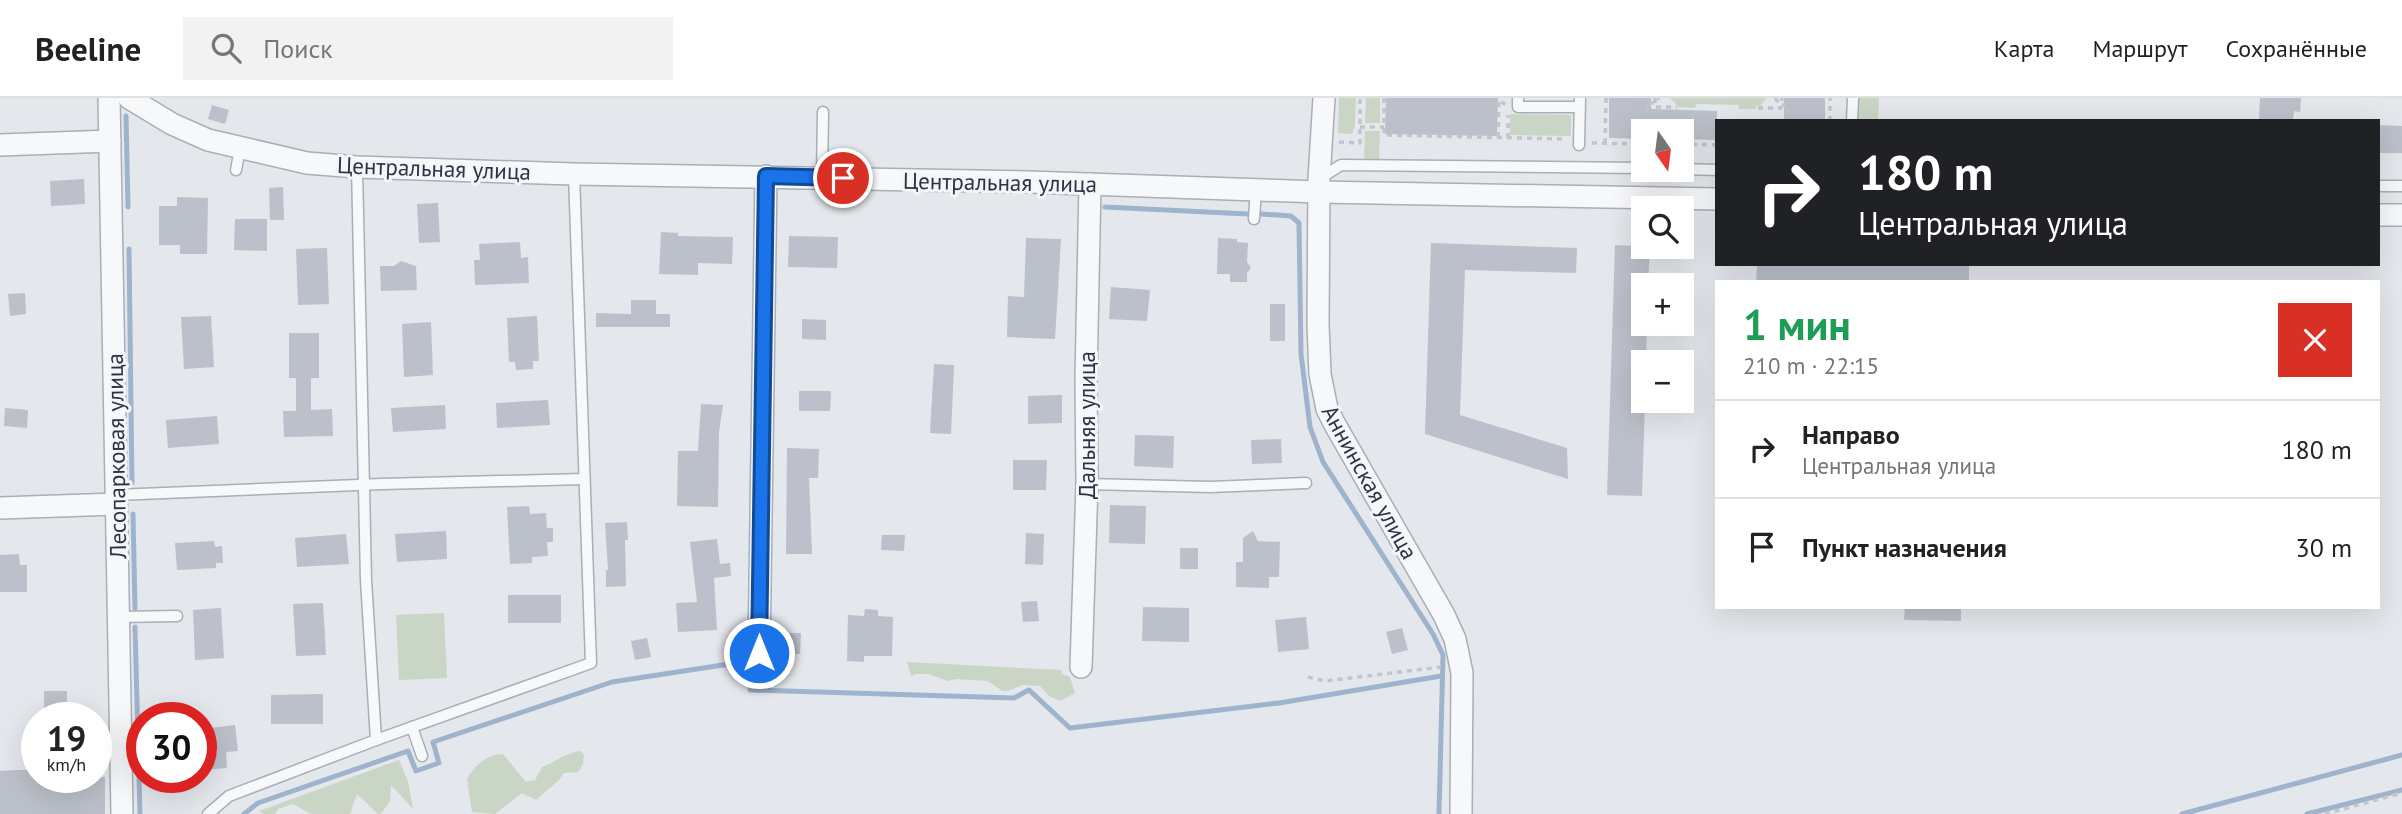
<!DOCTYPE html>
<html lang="ru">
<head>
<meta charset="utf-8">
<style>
	:root { --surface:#fff; --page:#f2f2f2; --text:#222; --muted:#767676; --line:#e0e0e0 }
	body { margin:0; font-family:"PT Sans",sans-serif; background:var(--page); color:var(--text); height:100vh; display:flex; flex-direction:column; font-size:26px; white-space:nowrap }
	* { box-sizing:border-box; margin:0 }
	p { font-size:23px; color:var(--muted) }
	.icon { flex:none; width:38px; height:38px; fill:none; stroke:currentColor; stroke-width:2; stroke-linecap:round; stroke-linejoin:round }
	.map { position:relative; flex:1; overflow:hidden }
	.sheet { position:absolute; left:1715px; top:182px; width:665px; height:329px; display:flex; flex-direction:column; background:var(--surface); border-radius:0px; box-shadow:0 7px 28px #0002 }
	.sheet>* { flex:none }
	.guide { position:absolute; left:1715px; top:21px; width:665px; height:147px; border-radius:0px; box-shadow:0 7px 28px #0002; background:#202124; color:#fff; overflow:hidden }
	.needle { width:46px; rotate:166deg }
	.fabs { position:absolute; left:1631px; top:21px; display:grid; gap:14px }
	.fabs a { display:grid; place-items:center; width:63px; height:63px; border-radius:0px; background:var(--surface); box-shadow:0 7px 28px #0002; font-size:35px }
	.speed { position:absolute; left:21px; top:604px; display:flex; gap:14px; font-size:35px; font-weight:700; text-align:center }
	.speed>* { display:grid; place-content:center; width:91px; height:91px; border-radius:50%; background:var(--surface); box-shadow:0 7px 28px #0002; line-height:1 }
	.speed small { font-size:18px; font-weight:400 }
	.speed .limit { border:10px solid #d22; background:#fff; color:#111 }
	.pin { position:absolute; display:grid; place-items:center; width:60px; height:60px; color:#fff; margin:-30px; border:4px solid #fff; border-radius:50%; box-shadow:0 2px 7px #0007 }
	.me { position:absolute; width:77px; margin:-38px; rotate:0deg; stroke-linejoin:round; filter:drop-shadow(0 0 5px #0008) }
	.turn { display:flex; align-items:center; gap:24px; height:147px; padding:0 28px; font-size:32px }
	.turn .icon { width:91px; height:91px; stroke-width:2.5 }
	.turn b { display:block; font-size:49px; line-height:60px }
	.round { display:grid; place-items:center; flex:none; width:74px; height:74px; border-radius:0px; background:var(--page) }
	.headline { display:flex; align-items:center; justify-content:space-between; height:119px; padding:0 28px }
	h1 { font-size:42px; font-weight:700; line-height:52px; color:#1e9e55 }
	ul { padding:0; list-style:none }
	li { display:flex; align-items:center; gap:21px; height:98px; padding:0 28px; border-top:2px solid var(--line) }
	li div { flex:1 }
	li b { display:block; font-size:26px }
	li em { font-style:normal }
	header { display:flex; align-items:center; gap:42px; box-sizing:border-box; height:98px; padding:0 35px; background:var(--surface); border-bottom:2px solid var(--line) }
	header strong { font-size:33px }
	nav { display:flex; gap:38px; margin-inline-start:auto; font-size:24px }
	.search { width:490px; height:63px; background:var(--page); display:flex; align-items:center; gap:18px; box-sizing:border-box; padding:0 24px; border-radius:0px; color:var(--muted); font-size:26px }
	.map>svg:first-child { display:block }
	.green { fill:#c9d6c5 }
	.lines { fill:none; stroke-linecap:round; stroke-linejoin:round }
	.stream { stroke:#9fb4cc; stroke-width:5 }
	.building { fill:#bbc0ca }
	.service-casing { stroke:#a9aeb7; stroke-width:13 }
	.minor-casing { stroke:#a9aeb7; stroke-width:24 }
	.path { stroke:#c2c5cb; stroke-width:3.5; stroke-dasharray:5 5; stroke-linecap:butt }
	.service { stroke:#f7f8fa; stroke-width:10 }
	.minor { stroke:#f7f8fa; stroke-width:21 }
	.route-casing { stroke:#114b97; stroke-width:18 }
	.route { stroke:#1a73e8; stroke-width:12 }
	.labels { text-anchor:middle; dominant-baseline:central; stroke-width:6; stroke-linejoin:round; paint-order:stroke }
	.street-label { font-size:23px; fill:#2b3445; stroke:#f4f6f9 }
</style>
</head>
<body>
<header>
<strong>Beeline</strong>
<div class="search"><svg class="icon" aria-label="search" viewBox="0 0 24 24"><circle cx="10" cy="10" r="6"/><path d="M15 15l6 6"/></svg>Поиск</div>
<nav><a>Карта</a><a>Маршрут</a><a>Сохранённые</a></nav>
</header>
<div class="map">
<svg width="2402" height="716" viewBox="0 0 2402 716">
	<rect width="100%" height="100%" fill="#e4e7ec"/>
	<g class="green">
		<polygon points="1339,0 1356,0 1355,27 1352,36 1338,35"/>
		<polygon points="1366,0 1380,0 1380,25 1365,25"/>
		<polygon points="1670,0 1767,0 1760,8 1756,8 1756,11 1739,11 1739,7 1696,6 1695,10 1679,9"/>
		<polygon points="1859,0 1879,0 1878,23 1858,23"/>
		<polygon points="1510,16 1571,17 1571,38 1510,37"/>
		<polygon points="1365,33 1380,33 1379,63 1364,63"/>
		<polygon points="444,515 447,580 399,582 396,517"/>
		<polygon points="907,564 1061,572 1062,576 1070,579 1075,595 1060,603 1049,598 1040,588 1023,587 1007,593 1002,593 988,583 956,581 948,583 928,576 916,576 911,578"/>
		<path d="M580,653l4,3 -1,10 -5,8 -14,1 -5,7 -23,20 -14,-7 -27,21 -23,-2 -5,-33c8,-14 19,-24 36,-25l23,28 9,-2 7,-13c14,-5 23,-14 38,-16z"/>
		<polygon points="399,662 408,683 413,711 391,687 390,703 381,716 378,716 357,696 350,716 311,716 293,706 278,711 275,716 264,716 259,713"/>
	</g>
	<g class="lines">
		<g class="stream">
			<polyline points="126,18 128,109"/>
			<polyline points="1105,109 1248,116"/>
			<polyline points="1261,116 1291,118 1299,125 1301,256 1310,329 1323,364 1433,536 1443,557 1439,716"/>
			<polyline points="129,151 132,385"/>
			<polyline points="133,416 135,510"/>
			<polyline points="135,529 140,716"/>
			<polyline points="244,716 258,705 408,653 416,673 439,665 433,644 612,584 736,565 749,570 750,592 1014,600 1029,592 1070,630 1279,605 1441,578"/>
			<polyline points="2182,716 2402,657"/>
			<polyline points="2307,716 2402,692"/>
		</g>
	</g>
	<g class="building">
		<polygon points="1386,0 1498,0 1497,38 1385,36"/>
		<polygon points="1609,0 1651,0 1651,11 1717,13 1717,42 1682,41 1682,33 1643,33 1643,41 1609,40"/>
		<rect x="1784" y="0" width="41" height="23"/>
		<polygon points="2260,0 2301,0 2300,14 2294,13 2293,23 2259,23"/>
		<polygon points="212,7 229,12 225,26 208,21"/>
		<polygon points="2378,27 2402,28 2402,55 2378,55"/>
		<polygon points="84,81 85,106 51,108 50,83"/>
		<polygon points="283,89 284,122 270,122 269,90"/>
		<polygon points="177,99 208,100 207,156 180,156 180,147 159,147 159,108 177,108"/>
		<polygon points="438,105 440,144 419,145 417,106"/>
		<polygon points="235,121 267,121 267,153 234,152"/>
		<polygon points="661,134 678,135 678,138 733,139 732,166 698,165 698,177 659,176"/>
		<polygon points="789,138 838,139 837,170 788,169"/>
		<polygon points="1026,140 1061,141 1055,241 1007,239 1008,198 1024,199"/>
		<polygon points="1218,140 1237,141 1237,144 1248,145 1247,164 1251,170 1247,175 1247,184 1230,184 1230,176 1217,176"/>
		<polygon points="520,144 521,160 528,159 529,185 475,187 474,162 480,162 479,146"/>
		<polygon points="1431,145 1577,150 1576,175 1465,172 1460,317 1567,350 1568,381 1425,336"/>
		<polygon points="1615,147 1650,149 1648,187 1643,187 1643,226 1647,226 1646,264 1643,264 1645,303 1642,398 1607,397"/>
		<polygon points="327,150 329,206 298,207 296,151"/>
		<polygon points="401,163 416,168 417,192 381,193 380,168 394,168"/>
		<polygon points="1757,166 1969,166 1969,184 1756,184"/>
		<polygon points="1111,189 1150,192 1147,223 1109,221"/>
		<polygon points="25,195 26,216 10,218 8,196"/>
		<polygon points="631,202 656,202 656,216 670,216 670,229 596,229 596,215 631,216"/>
		<rect x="1270" y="206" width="15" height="37"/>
		<polygon points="211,218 214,269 184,271 181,219"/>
		<polygon points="537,218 539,263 533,263 533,271 516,272 515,264 509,264 507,220"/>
		<polygon points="802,221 826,222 826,242 802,241"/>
		<polygon points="431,224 433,277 404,279 402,226"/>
		<polygon points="289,235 319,235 319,280 311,280 311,312 332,311 333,338 284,339 283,313 296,313 296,280 289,280"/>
		<polygon points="934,266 954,267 951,336 930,335"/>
		<polygon points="799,293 831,293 830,313 799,313"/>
		<polygon points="1062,297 1062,325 1028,326 1028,298"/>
		<polygon points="548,302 550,327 497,330 496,305"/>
		<polygon points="701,306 723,307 719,334 718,409 677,408 678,353 698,353"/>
		<polygon points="445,307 446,331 393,334 391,310"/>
		<polygon points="5,310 28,312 27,330 4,328"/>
		<polygon points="217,318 219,346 168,350 166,322"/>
		<polygon points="1135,337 1174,338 1173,370 1134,368"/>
		<polygon points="1281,341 1282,365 1252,366 1251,342"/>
		<polygon points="787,350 819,351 818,380 809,380 812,456 786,456"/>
		<polygon points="1013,362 1047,362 1046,392 1013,392"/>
		<polygon points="1110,407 1146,408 1145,446 1109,445"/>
		<polygon points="529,408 530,416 546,415 547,430 553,430 553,444 547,444 548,458 532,459 532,465 510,466 507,409"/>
		<polygon points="627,424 628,442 625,442 626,488 606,489 606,472 608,472 605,425"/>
		<polygon points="446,433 447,461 397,464 395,436"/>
		<polygon points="1253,433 1258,443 1280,444 1279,479 1269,479 1269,490 1236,489 1236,464 1243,464 1243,440"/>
		<polygon points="1026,435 1044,436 1043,467 1025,466"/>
		<polygon points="346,436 349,466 297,469 295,440"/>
		<polygon points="882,437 905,437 904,453 881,452"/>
		<polygon points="717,441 720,466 730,465 731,478 714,480 717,532 678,534 676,505 697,504 690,444"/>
		<polygon points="214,443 215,449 222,448 223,465 216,465 216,470 177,472 175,445"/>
		<rect x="1180" y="450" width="18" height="21"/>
		<polygon points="19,456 20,467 27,467 27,494 0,494 0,457"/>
		<rect x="508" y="497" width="53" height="28"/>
		<polygon points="1037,503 1039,523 1023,524 1021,504"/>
		<polygon points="323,505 326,557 296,558 293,506"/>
		<polygon points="1143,509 1189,510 1189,544 1142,543"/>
		<polygon points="1905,509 1961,509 1961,523 1904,522"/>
		<polygon points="221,510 224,560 195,562 193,512"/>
		<polygon points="865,511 878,512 878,518 893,519 892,558 864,558 864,564 847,563 848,517 864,518"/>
		<polygon points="1306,519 1309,551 1278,554 1275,522"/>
		<polygon points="1402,530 1408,552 1392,556 1386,534"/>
		<polygon points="775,535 801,535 800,556 775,556"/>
		<polygon points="647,540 651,559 635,562 631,543"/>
		<rect x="44" y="593" width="23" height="27"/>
		<polygon points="323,596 323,626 271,626 271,597"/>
		<polygon points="235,627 238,653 226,654 227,670 202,672 201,631"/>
		<polygon points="16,672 37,672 37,679 105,679 105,716 0,716 0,673"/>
	</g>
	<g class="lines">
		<g class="service-casing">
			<g id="service">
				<polyline points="1518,0 1518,9 1579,9"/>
				<polyline points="1852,23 1853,0"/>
				<polyline points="1579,47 1580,0"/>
				<polyline points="357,69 366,482 376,642"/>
				<polyline points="1682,71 1717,72"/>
				<polyline points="236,72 240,51"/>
				<polyline points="822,79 823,14"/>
				<polyline points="1319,81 1341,67 1643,70"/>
				<polyline points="2378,88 2402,88"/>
				<polyline points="1254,121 1256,91"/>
				<polyline points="1087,386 1210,389 1306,385"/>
				<polyline points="116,397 382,386 584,381"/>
				<polyline points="118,519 177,518"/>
				<polyline points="412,629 422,658"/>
				<polyline points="208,716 229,698 376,642 591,565 574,76"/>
			</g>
		</g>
		<g class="minor-casing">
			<g id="minor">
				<polyline points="109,0 122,716"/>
				<polyline points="129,0 172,26 208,42 307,65 357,69 574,76 1029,84 1319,94 1717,101"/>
				<polyline points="1324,0 1319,81 1318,226 1320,276 1327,311 1334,325 1444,517 1455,541 1462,575 1461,716"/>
				<polyline points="0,47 110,43"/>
				<polyline points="2378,117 2402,117"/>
				<polyline points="0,410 116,406"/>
				<polyline points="759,555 766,78"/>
				<polyline points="1081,569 1087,386 1086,281 1090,86"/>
			</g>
		</g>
		<g class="path">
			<polyline points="1384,0 1384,37 1565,41"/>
			<polyline points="1655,0 1655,9 1677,9"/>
			<polyline points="1775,0 1781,7 1788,7 1788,16"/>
			<polyline points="1758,10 1781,10 1782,0"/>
			<polyline points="1647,13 1647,5 1655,5 1659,0"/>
			<polyline points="1830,23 1830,0"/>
			<polyline points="1360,29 1384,29"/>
			<polyline points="1498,39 1499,2 1506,7"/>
			<polyline points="1508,40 1508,17"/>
			<polyline points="1339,44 1360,45 1360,0"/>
			<polyline points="1592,45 1643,46"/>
			<polyline points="1605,45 1606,0"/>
			<polyline points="1682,46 1717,47"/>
			<polyline points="1308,579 1325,583 1441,569"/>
			<polyline points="2325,716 2402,695"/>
		</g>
		<use href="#service" class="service"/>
		<use href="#minor" class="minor"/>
	</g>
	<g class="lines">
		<g class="route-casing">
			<polyline id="route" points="759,555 766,78 843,80"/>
		</g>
		<use href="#route" class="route"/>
	</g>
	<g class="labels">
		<g class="street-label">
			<text transform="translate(434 70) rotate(2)">Центральная улица</text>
			<text transform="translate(1000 84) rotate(1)">Центральная улица</text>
			<text transform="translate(1086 327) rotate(-90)">Дальняя улица</text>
			<text transform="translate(116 358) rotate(-91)">Лесопарковая улица</text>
			<text transform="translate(1370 384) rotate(61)">Аннинская улица</text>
		</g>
	</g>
</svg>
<div class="fabs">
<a><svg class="needle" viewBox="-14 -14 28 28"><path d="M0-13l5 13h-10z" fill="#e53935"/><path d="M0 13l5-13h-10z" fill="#767676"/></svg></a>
<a><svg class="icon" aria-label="search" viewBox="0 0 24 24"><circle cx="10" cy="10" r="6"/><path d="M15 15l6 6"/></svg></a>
<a>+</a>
<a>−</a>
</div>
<div class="speed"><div>19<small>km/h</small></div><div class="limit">30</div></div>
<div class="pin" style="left:843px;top:80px;background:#d93025"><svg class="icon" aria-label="arrive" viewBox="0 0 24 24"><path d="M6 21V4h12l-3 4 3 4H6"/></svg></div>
<svg class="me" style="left:759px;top:555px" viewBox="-20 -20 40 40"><circle r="17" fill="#1a73e8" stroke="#fff" stroke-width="3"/><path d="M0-11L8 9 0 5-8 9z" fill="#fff"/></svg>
<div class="guide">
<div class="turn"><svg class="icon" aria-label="right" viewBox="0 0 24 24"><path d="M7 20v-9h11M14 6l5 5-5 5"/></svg><div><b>180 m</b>Центральная улица</div></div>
</div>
<section class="sheet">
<div class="headline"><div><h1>1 мин</h1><p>210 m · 22:15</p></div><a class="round" style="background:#d93025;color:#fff"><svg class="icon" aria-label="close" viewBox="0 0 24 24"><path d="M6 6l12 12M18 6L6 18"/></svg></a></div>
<ul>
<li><svg class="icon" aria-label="right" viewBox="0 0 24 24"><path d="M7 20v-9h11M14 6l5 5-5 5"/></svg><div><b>Направо</b><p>Центральная улица</p></div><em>180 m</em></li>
<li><svg class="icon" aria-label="arrive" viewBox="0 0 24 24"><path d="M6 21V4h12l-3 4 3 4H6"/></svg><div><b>Пункт назначения</b></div><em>30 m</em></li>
</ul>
</section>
</div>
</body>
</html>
